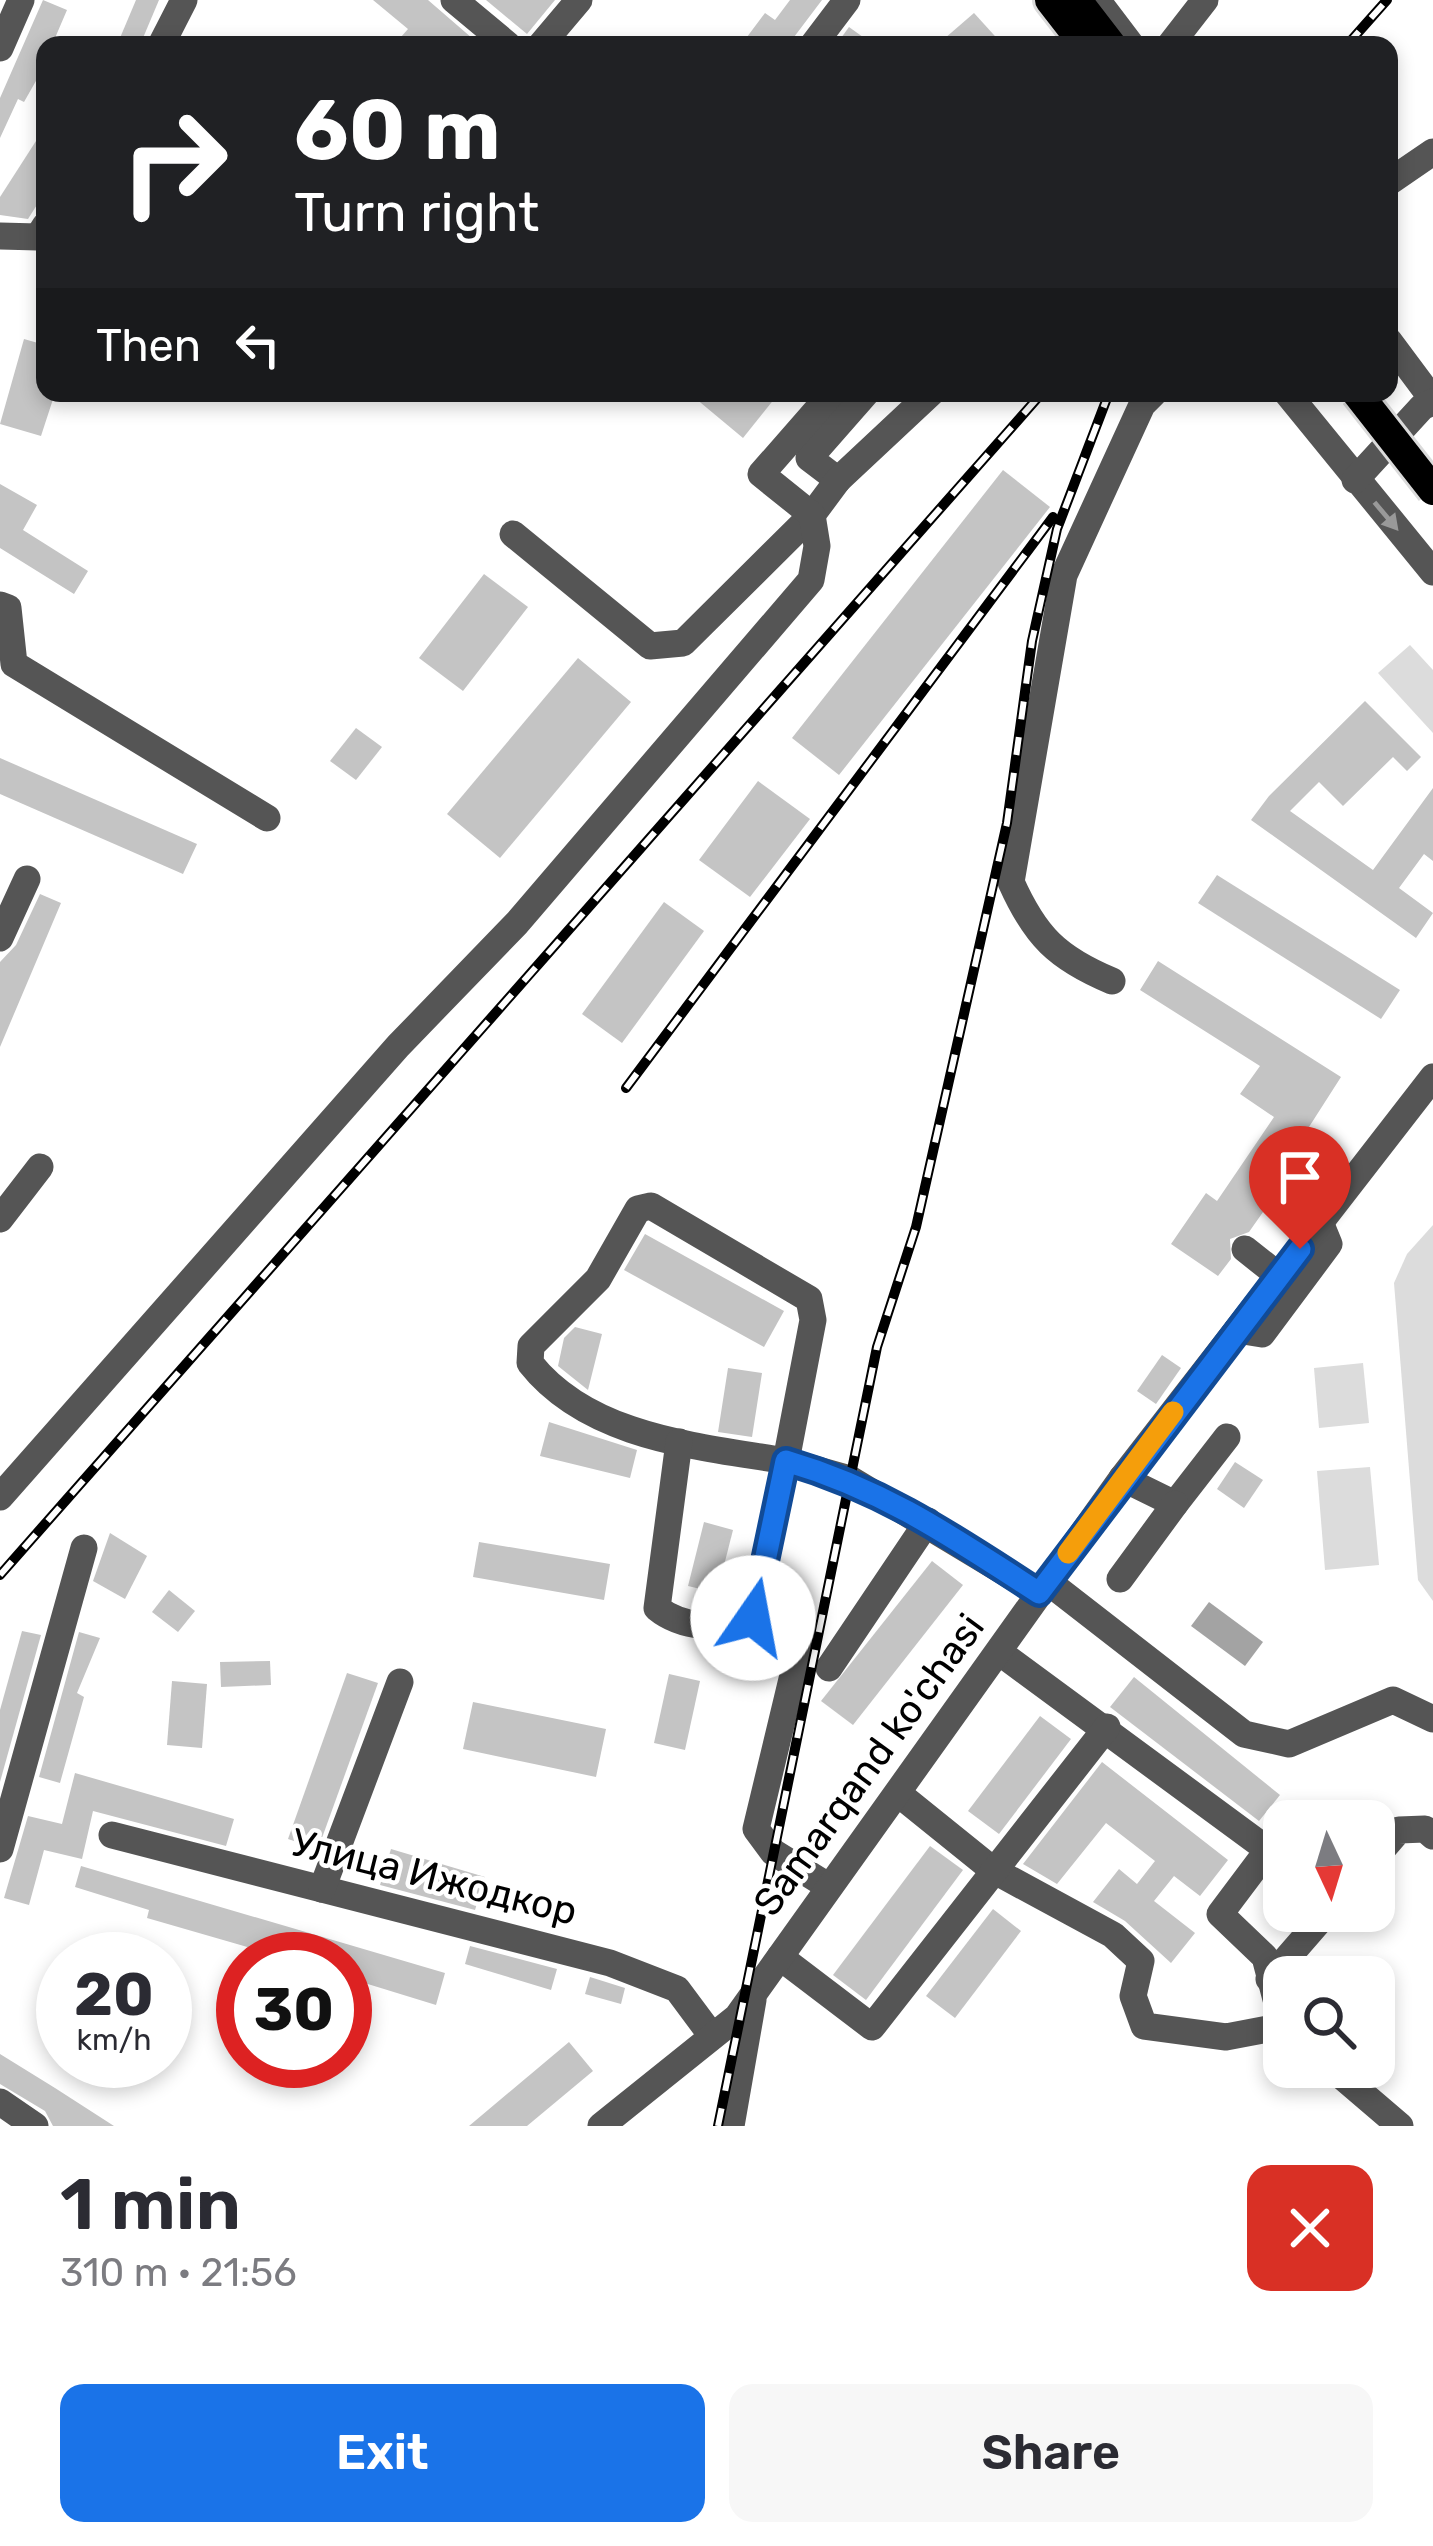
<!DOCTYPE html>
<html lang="en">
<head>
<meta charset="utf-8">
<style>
	:root { --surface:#fff; --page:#f7f7f7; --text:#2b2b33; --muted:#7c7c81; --accent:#1a73e8 }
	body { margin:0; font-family:Rubik,sans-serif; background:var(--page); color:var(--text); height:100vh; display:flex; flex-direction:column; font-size:45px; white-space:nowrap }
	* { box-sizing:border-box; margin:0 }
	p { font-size:39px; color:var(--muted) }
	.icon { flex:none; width:66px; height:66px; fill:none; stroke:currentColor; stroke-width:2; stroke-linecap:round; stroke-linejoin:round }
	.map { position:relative; height:2126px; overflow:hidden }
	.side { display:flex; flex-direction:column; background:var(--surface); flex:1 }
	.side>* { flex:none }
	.banner { position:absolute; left:36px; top:36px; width:1362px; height:366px; border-radius:24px; box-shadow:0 6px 18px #0003; background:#202124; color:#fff; overflow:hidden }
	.needle { width:78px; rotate:176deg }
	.tools { position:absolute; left:1263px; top:1800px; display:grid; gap:24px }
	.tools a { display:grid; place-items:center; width:132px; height:132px; border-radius:24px; background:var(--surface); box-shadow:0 6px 18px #0003; font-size:60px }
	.speed { position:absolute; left:36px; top:1932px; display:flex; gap:24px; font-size:60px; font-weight:700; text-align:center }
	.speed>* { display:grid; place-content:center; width:156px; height:156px; border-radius:50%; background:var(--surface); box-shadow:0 6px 18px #0003; line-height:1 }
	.speed small { font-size:30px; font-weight:400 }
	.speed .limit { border:18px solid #d22; background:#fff; color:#111 }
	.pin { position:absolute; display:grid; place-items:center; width:102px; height:102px; color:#fff; margin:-123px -51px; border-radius:50% 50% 50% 0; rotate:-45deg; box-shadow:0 0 12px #0007 }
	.pin .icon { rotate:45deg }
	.me { position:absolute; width:132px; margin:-66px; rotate:12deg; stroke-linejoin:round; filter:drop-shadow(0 0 9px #0008) }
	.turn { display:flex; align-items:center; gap:42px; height:252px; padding:0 60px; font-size:54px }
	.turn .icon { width:156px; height:156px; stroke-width:2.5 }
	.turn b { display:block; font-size:84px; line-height:102px }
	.then { display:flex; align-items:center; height:114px; padding:0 60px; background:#0003; gap:24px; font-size:45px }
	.round { display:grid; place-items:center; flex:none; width:126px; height:126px; border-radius:24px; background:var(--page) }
	.head { display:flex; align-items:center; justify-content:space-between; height:204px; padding:0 60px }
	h1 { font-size:72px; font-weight:600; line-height:90px }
	.action { display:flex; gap:24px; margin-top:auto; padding:24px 60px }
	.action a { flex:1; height:138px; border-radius:24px; background:var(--accent); color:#fff; font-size:48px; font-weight:600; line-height:138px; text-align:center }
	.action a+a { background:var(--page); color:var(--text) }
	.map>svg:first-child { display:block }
	.green { fill:#dcdcdc }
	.water { fill:#a3a3a3 }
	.building { fill:#c4c4c4 }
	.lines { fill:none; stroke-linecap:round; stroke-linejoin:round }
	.major-casing { stroke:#dbdbdb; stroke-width:36 }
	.minor { stroke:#555; stroke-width:27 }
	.major { stroke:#000; stroke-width:30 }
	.rail-casing { stroke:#000; stroke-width:10 }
	.rail { stroke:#fff; stroke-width:6; stroke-dasharray:18; stroke-linecap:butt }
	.major-bridge-casing { stroke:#dbdbdb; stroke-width:36; stroke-linecap:butt }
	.major-bridge { stroke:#000; stroke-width:30 }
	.oneway { fill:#999 }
	.route-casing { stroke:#114b97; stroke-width:30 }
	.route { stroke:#1a73e8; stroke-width:21 }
	.slow { stroke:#f59e0b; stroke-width:21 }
	.labels { text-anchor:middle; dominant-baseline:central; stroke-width:9; stroke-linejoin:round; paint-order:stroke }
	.street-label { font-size:39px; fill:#000; stroke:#fff }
</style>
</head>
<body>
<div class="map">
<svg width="1433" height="2126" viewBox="0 0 1433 2126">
	<rect width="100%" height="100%" fill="#fff"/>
	<g class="green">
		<polygon points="1410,645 1433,670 1433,733 1378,673"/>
		<polygon points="1433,1225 1433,1601 1418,1580 1394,1283 1407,1254"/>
		<polygon points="1363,1363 1369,1423 1319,1428 1314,1368"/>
		<polygon points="1370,1467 1379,1565 1325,1570 1317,1471"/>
	</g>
	<polygon class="water" points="1209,1602 1263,1642 1245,1666 1191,1626"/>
	<g class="building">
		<polygon points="43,0 67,10 52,45 45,45 45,65 24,102 18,99 0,138 0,98"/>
		<polygon points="136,0 159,0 140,45 117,45"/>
		<polygon points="373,0 428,0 480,45 394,45 408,29"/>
		<polygon points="486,0 555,0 527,34"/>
		<polygon points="790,0 822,0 788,45 741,45 765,13 775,20"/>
		<polygon points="974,13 1003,45 937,45"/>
		<polygon points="849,27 874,45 836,45"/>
		<polygon points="45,127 45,192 28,219 0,215 0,197"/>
		<polygon points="24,339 45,345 45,393 55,393 41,436 0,424"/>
		<polygon points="689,393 779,393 743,438"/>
		<polygon points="1003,470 1050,507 839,775 792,738"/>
		<polygon points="0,484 37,505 23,530 88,571 74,594 0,548"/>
		<polygon points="484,574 528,607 463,691 419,658"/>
		<polygon points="578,658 631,702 500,858 447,814"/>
		<polygon points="1365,701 1421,757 1407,771 1393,757 1343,806 1319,782 1290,811 1373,870 1433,788 1433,861 1424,854 1399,888 1433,913 1416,938 1251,820 1269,796"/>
		<polygon points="356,728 382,747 356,780 330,761"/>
		<polygon points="0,758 197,844 183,874 0,794"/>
		<polygon points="758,781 810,819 750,897 699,860"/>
		<polygon points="1217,875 1400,990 1381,1019 1198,903"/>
		<polygon points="40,894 61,903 0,1047 0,962 16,945"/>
		<polygon points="664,902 704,931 622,1043 582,1014"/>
		<polygon points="1158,961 1341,1077 1275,1180 1282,1185 1249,1232 1230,1239 1231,1259 1218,1276 1171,1244 1206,1193 1217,1201 1274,1117 1240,1094 1260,1066 1140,990"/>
		<polygon points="645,1234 784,1311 764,1347 624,1270"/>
		<polygon points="575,1327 602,1334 588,1390 558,1366 564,1338"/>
		<polygon points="1162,1355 1181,1368 1156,1404 1137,1391"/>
		<polygon points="728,1368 762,1373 752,1437 718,1432"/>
		<polygon points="549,1422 637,1450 630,1478 540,1456"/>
		<polygon points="1235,1462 1263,1480 1244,1508 1217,1489"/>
		<polygon points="704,1522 733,1530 717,1593 688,1586"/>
		<polygon points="110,1533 147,1556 125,1599 93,1581"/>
		<polygon points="479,1542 610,1564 604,1600 473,1577"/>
		<polygon points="932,1561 963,1585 853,1725 821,1701"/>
		<polygon points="169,1590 195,1611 178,1632 152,1612"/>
		<polygon points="22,1631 41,1635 0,1782 0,1710"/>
		<polygon points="79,1632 100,1638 77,1693 84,1697 60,1783 39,1777"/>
		<polygon points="270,1661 271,1685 221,1687 220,1662"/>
		<polygon points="347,1673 378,1683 318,1849 288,1839"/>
		<polygon points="669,1674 700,1681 685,1750 654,1743"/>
		<polygon points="1134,1677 1280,1795 1259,1821 1110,1707"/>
		<polygon points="172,1681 207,1684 202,1748 167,1745"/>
		<polygon points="473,1702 606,1729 596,1777 463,1749"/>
		<polygon points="1040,1716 1071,1739 999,1834 968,1811"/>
		<polygon points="1102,1762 1228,1860 1200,1896 1174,1876 1154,1901 1195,1933 1171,1963 1125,1921 1093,1902 1119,1869 1137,1884 1155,1861 1106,1823 1057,1884 1023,1864"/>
		<polygon points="75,1773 234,1819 226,1846 93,1811 82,1859 44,1850 29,1905 4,1898 28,1816 62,1824"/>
		<polygon points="930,1846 963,1870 866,2000 833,1975"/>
		<polygon points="391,1849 485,1877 475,1910 380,1885"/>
		<polygon points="81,1866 445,1973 436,2005 345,1977 345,1959 289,1959 147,1918 149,1910 75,1887"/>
		<polygon points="993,1909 1021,1931 955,2018 926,1996"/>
		<polygon points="470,1946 557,1969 551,1990 465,1964"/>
		<polygon points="590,1977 625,1988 621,2004 585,1994"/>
		<polygon points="569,2042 593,2071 527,2126 469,2126"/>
		<polygon points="0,2054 55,2088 114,2126 53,2126 45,2111 0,2084"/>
	</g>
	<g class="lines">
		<g class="major-casing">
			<g id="major">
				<polyline points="1050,0 1085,45"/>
				<polyline points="1078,2 1111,45"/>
			</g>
		</g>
		<g class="minor">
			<polyline points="454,0 508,45"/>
			<polyline points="1097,0 1131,45"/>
			<polyline points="161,45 184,0"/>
			<polyline points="541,45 579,0"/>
			<polyline points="813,45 847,0"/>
			<polyline points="1170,45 1205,0"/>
			<polyline points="0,48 21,0"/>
			<polyline points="1389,182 1433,152"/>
			<polyline points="0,236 38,237 45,226"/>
			<polyline points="1389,341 1433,400"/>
			<polyline points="1287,393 1433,572"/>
			<polyline points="838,480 809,458 866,393"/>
			<polyline points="1355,480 1422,407 1433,402"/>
			<polyline points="513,534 650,646 683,643 812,515 838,480 931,393"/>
			<polyline points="0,605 8,608 14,664 267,818"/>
			<polyline points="0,938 27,879"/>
			<path d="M1112,981c-55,-23 -77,-45 -101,-99l53,-307 78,-170 12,-12"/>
			<path d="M651,1206l158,93 4,21 -27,141c-88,-15 -197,-23 -256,-98l1,-17 67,-67 40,-70z"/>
			<polyline points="0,1219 40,1167"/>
			<polyline points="1245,1249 1279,1276"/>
			<polyline points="1237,1330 1262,1334 1329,1244 1320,1222"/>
			<path d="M679,1442l-22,166c23,19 69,25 96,10l33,-157 64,18 189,114"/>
			<polyline points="1122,1478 1175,1504 1227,1437"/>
			<polyline points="0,1497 398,1046 517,923 811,580 817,546 812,515 761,474 832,393"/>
			<polyline points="1120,1579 1175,1504"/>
			<polyline points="1047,1581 1244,1734 1289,1744 1393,1700 1433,1719"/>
			<polyline points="753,1618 798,1638 799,1650 756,1829 773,1852 828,1886"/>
			<polyline points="999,1652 1268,1850 1220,1914 1265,1957 1283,2026"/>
			<polyline points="829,1668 928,1521"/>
			<polyline points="900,1795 993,1870 1113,1935 1141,1961 1133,1996 1144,2026 1226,2037 1284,2026"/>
			<polyline points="112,1835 610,1963 677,1989 712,2036"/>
			<polyline points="0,1849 84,1548"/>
			<polyline points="1374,1859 1399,1830 1425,1829 1433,1836"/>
			<polyline points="322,1889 400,1682"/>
			<polyline points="780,1957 872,2027 1107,1727"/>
			<polyline points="1269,1979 1328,1911"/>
			<polyline points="1331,2067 1400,2126"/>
			<polyline points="0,2102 35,2126"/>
			<polyline points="601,2126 737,2017 1122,1478 1433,1077"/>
			<polyline points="731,2126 753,2000"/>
		</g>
		<use href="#major" class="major"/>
		<g class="rail-casing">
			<g id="rail">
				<polyline points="1347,45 1387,0"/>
				<polyline points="626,1088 1053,517"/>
				<polyline points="0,1575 1042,393"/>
				<polyline points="718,2126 877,1347 916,1227 1007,823 1032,641 1057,529 1109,393"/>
			</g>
		</g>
		<use href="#rail" class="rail"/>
		<g class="major-bridge-casing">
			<polyline id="major-bridge" points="1357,393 1433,490"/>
		</g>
		<use href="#major-bridge" class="major-bridge"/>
	</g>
	<defs><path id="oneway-solid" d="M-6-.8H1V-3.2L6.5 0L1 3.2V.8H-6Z" transform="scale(3)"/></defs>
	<use class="oneway" href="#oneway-solid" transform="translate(1386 516) rotate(50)"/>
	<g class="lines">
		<g class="route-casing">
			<path id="route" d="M753,1618l33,-157c99,29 168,77 253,132l261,-344"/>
		</g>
		<use href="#route" class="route"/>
		<polyline class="slow" points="1068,1553 1173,1412"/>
	</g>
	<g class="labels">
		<g class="street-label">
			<text transform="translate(869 1765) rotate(-54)">Samarqand ko'chasi</text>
			<text transform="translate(434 1877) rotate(14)">Улица Ижодкор</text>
		</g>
	</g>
</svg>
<div class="tools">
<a><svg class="needle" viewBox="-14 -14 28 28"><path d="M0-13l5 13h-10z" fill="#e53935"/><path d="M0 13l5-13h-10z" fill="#7c7c81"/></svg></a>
<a><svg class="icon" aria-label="search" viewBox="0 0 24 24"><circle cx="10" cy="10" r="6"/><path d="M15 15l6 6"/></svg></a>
</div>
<div class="speed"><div>20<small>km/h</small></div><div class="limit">30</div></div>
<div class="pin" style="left:1300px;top:1249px;background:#d93025"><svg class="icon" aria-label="arrive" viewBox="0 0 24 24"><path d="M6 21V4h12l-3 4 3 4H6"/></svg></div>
<svg class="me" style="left:753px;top:1618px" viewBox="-20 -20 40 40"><circle r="19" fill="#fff"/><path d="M0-13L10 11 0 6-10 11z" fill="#1a73e8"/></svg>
<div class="banner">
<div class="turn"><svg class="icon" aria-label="right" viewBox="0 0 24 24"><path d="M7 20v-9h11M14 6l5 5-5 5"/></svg><div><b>60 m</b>Turn right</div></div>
<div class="then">Then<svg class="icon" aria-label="left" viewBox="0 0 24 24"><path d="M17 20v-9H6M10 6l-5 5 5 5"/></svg></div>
</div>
</div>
<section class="side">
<div class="head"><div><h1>1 min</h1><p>310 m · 21:56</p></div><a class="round" style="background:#d93025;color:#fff"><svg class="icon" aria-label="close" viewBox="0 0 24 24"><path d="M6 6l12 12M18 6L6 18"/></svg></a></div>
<div class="action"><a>Exit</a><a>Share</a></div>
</section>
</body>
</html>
